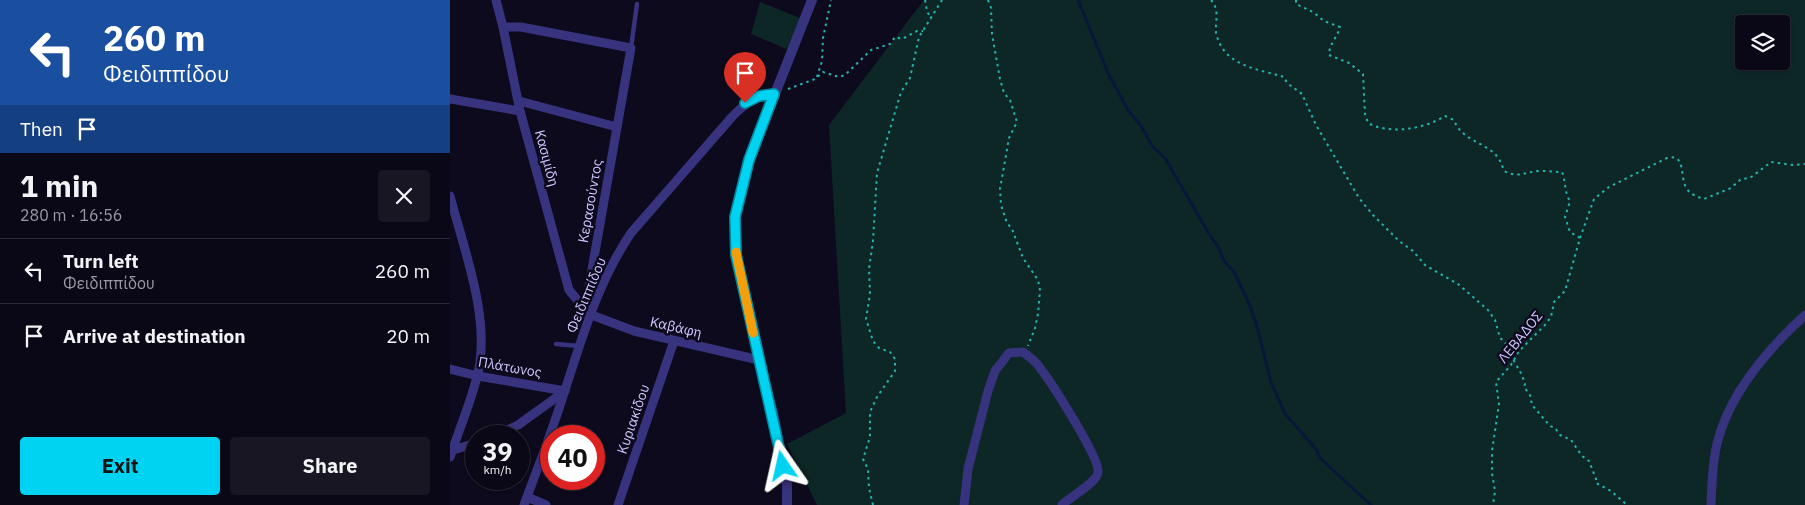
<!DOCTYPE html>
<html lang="en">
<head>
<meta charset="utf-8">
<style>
	:root { --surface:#0a0816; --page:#181623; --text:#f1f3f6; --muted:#999aa1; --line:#2a2935; --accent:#00d3f1 }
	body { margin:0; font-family:"IBM Plex Sans",sans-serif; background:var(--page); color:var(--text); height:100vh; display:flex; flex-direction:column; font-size:19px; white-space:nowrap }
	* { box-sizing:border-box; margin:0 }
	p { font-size:16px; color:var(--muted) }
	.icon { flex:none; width:28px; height:28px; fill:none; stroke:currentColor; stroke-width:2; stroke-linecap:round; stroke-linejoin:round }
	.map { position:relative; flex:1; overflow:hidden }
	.side { display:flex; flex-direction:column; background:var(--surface); width:450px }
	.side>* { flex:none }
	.top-card { background:#1a4fa0; color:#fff; overflow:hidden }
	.tools { position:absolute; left:1285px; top:15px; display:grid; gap:10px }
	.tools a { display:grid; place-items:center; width:55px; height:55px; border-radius:5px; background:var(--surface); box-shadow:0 1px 4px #0004,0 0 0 1px var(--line); font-size:25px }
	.speed { position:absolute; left:15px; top:425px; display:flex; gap:10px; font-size:25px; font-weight:700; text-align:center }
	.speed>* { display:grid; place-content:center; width:65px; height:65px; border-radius:50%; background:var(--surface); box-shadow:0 1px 4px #0004,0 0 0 1px var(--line); line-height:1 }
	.speed small { font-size:12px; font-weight:400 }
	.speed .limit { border:8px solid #d22; background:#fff; color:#111 }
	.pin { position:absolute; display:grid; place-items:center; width:42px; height:42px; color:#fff; margin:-51px -21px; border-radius:50% 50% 50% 0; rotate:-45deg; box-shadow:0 0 5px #0007 }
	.pin .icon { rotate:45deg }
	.me { position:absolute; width:55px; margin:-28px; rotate:349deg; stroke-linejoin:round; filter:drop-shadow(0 0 4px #0008) }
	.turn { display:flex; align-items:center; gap:18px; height:105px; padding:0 20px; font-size:22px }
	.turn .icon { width:65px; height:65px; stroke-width:2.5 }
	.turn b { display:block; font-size:35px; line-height:42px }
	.then { display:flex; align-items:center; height:48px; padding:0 20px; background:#0003; gap:10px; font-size:19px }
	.round { display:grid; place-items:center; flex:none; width:52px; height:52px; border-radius:5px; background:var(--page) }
	.headline { display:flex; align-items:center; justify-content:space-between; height:85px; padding:0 20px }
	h1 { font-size:30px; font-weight:700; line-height:38px }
	.button { display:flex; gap:10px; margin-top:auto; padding:10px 20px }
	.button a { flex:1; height:58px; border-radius:5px; background:var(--accent); color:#111; font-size:20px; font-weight:700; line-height:58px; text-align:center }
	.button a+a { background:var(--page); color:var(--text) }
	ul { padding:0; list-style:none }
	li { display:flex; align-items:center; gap:15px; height:65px; padding:0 20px; border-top:1px solid var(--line) }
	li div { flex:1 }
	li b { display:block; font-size:19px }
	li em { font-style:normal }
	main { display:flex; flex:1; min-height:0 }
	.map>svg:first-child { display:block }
	.green { fill:#0d2727; fill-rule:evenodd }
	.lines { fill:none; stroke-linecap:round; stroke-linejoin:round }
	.stream { stroke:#06183a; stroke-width:3 }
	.path { stroke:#26b3ae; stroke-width:2; stroke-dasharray:2.5 4; stroke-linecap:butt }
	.service { stroke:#37337e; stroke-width:4.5 }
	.minor { stroke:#37337e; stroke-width:9 }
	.tertiary { stroke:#37337e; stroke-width:10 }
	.route-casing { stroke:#00899d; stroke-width:12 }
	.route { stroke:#00d3f1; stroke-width:9 }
	.slow { stroke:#f59e0b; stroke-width:9 }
	.labels { text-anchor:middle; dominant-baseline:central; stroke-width:5; stroke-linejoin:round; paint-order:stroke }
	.street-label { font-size:14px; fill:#cec6ff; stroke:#0e0a1d }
</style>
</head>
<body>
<main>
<section class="side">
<div class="top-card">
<div class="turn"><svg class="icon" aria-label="left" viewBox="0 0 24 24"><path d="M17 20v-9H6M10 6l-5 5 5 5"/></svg><div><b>260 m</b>Φειδιππίδου</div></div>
<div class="then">Then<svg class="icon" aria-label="arrive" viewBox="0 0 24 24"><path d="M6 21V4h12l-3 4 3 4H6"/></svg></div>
</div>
<div class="headline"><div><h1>1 min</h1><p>280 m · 16:56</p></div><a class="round"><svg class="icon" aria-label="close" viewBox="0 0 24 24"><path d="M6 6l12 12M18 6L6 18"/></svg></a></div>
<ul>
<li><svg class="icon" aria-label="left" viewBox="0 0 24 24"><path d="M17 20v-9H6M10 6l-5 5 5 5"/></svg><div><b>Turn left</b><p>Φειδιππίδου</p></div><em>260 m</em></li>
<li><svg class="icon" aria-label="arrive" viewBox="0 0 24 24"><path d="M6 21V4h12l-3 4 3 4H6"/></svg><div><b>Arrive at destination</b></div><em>20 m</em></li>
</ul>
<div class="button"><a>Exit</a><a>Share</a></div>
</section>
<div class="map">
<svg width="1355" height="505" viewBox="0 0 1355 505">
	<rect width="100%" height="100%" fill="#0e0a1d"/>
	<g class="green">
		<path d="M474,0h881v505h-988l-30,-61 59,-31 -17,-288zM1294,24h37v37h-37z"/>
		<polygon points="310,2 350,18 339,50 301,34"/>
	</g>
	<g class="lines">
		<polyline class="stream" points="628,0 659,75 678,110 691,126 703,147 715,158 759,234 769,248 774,261 784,272 800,306 807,326 821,382 835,414 867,450 870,458 921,505"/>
		<g class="path">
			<polyline points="475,0 477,11 481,19"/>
			<polyline points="538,0 541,8 542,34 550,79 554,93 560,100 567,122 559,138 550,189 551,205 557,223 562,229 573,258 588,280 590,290 588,314 585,328 578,346"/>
			<path d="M761,0c9,10 4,21 5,33 0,4 3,7 4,11 11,23 42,26 64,33l3,6 15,11 14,31 43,73 14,17 26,26 14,10 12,14 33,19 30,26 7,10 5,18 5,4 5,12 12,21 3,9 -1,3 6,8 2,10 18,21 5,2 5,7 11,5 11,16 7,5 7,18v4l15,8 16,14"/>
			<path d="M846,0v4l17,8 11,9 16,6c-3,11 -11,17 -11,28l20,8 14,11 2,40 3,9c22,12 56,6 77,-7l9,4c7,19 26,21 40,33 5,5 8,11 10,18 16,8 22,0 37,0 7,0 14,1 21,1 4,9 2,20 8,29l-5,16 5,15 10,6 -15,53 -11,11 -3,15 -6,8 -26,26 -8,14 -15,17 3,22 -7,47v22l3,18 -2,14"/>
			<polyline points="367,77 372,61 373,38 381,0"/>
			<polyline points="338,89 365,79 373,72 389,77 395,75 421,50 440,44 445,37 452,39 467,31 473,31"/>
			<path d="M1130,238l14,-39 15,-12 58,-29c20,-5 12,20 20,31 4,6 11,8 17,10l27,-11 10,-9 9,-1 21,-16 22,3 12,-1"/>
			<polyline points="423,505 419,488 418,469 413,459 420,437 420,412 427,397 445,371 445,359 440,352 429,348 423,341 416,319 420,294 419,269 423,241 427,173 451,92 460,78 469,37 492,0"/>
		</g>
		<g class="service">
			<polyline points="181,48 187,4"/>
			<polyline points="106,344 129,346"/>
		</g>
		<g class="minor">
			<polyline points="46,0 53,27 70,111 119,290 139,314 184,331 309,360"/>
			<polyline points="53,27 71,27 181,48 135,309"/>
			<polyline points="0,99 70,111"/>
			<polyline points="69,101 167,127"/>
			<path d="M0,196c14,54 42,125 27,181 -7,27 -18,53 -27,80"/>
			<polyline points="0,369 28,376 115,391"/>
			<polyline points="45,436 68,425 114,392"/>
			<polyline points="0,451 26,443"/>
			<polyline points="77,497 96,505"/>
			<path d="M74,505c14,-38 29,-76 41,-115 18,-55 33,-108 66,-157l100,-115c13,-14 23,-21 43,-24"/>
			<polyline points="168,505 224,341"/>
			<path d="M514,505l4,-36 20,-78 7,-20 14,-18 14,-1c6,5 13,9 17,16 11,14 60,90 58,104 -1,11 -27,24 -36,33"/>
			<path d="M1261,505c1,-21 1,-41 6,-61 12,-51 51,-95 88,-129"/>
		</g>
		<polyline class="tertiary" points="337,505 337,484 323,413 309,360 286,255 285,217 299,160 362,0"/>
	</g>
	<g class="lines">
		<g class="route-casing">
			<polyline id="route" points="295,103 309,96 324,94 299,160 285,217 286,255 333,466"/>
		</g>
		<use href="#route" class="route"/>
		<polyline class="slow" points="286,252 303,333"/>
	</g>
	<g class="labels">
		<g class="street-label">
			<text transform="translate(97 158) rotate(75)">Κασιμίδη</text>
			<text transform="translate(140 201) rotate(-80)">Κερασούντος</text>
			<text transform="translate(136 295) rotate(-67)">Φειδιππίδου</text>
			<text transform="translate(226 327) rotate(13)">Καβάφη</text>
			<text transform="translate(1070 337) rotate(-51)">ΛΕΒΑΔΟΣ</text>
			<text transform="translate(60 367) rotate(10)">Πλάτωνος</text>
			<text transform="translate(183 419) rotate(-71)">Κυριακίδου</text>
		</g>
	</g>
</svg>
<div class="tools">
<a><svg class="icon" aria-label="layers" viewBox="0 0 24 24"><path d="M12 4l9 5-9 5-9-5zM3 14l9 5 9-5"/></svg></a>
</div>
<div class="speed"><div>39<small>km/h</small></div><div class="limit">40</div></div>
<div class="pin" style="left:295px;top:103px;background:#d93025"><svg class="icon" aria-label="arrive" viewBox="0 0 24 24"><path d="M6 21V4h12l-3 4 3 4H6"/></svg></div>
<svg class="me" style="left:333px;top:466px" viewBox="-20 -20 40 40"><path d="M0-17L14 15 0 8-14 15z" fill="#00d3f1" stroke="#fff" stroke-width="4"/></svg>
</div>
</main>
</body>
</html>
